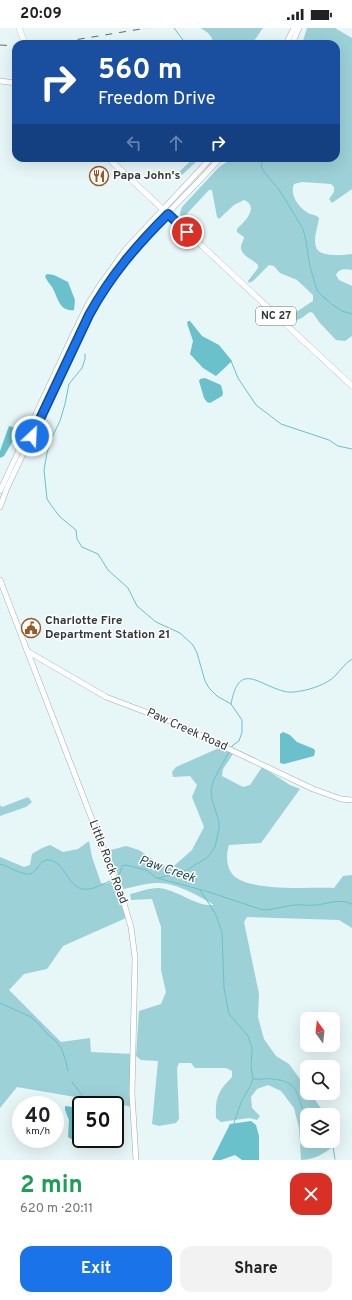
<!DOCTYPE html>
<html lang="en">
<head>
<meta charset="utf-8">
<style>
	:root { --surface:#fff; --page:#f2f2f2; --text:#202124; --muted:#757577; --accent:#1a73e8 }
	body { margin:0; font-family:Overpass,sans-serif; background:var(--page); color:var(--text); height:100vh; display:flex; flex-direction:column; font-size:15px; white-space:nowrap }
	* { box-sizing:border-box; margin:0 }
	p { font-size:13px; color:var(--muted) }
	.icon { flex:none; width:22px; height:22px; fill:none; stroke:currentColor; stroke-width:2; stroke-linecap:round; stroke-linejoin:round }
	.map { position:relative; height:1132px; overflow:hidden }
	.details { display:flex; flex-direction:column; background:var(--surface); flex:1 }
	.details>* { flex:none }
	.banner { position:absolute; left:12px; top:12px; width:328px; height:122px; border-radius:12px; box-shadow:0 4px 16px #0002; background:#1a4fa0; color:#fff; overflow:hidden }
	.needle { width:26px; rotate:345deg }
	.fabs { position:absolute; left:300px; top:984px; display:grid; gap:8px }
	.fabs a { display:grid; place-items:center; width:40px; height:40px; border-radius:8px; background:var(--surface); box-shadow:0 4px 16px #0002; font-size:20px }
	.speed { position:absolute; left:12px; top:1068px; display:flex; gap:8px; font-size:20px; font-weight:700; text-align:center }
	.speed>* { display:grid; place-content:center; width:52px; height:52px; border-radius:50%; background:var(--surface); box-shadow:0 4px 16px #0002; line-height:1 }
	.speed small { font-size:10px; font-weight:400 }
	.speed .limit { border:2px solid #111; border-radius:6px; background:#fff; color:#111 }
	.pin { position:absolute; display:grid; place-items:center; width:34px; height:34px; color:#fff; margin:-17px; border:2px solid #fff; border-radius:50%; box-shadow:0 1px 4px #0007 }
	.me { position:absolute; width:44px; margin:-22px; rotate:25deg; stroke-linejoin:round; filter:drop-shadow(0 0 3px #0008) }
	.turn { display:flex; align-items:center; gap:14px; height:84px; padding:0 20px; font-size:18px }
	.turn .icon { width:52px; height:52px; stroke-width:2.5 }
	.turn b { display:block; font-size:28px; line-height:34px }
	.lanes { display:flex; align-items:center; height:38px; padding:0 20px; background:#0003; justify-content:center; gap:20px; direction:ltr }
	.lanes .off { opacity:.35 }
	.round { display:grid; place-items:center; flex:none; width:42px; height:42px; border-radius:12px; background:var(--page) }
	.head { display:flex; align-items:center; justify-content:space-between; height:68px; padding:0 20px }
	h1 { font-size:24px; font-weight:700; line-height:30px; color:#1e9e55 }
	.action { display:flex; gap:8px; margin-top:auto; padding:8px 20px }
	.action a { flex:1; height:46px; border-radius:12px; background:var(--accent); color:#fff; font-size:16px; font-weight:700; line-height:46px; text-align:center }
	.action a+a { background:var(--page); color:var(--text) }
	.status { display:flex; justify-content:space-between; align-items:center; height:28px; padding:0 20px; background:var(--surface); direction:ltr }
	.status svg { height:11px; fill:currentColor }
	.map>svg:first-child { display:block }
	.green { fill:#9cd1d7 }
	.water { fill:#6ac1cb }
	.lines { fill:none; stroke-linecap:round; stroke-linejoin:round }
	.stream { stroke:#6ac1cb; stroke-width:1 }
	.secondary-casing { stroke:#a1aeaf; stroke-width:6 }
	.primary-casing { stroke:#a1aeaf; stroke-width:6 }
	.secondary { stroke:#fff; stroke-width:5 }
	.primary { stroke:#fff; stroke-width:5.5 }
	.rail { stroke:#646c6c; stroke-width:1; stroke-dasharray:7 7; stroke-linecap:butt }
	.route-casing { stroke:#114b97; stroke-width:10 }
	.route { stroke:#1a73e8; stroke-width:7 }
	.labels { text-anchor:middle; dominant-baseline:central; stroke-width:3; stroke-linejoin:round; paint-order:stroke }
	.shield { fill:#fff; stroke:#707474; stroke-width:1 }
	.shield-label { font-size:11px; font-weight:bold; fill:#333939 }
	.poi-label { font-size:12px; font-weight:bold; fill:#333939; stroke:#fff; text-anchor:start }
	.street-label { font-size:12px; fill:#333939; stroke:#fff }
	.water-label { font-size:13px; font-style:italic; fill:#234c50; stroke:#fff }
</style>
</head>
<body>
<div class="status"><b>20:09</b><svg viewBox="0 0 49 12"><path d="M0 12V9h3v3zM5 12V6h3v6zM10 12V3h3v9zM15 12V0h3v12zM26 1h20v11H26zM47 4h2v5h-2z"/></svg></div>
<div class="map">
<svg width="352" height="1132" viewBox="0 0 352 1132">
	<rect width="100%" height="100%" fill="#e7f6f7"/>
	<g class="green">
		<polygon points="201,0 263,0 252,16 211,16 212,10 208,5"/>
		<path d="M307,0h28l17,10v151l-20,14 -3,-4 5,-7v-5l-3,-3 -29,-2 -8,2c-5,12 6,25 16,30 4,1 6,1 9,4 -1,9 -6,20 -3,29 3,11 28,8 36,7v16c-6,-1 -13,-2 -16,5l3,5 13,6v50l-7,5 -9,-1 -17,-18 -6,-9 -3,-1c-9,6 -12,11 -23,6l26,-17v-6l-16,-15 -17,-7 -6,-7 -5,-1 -16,16 -4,2 -1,-2 10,-13v-3c-5,-6 -18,-9 -17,-19 1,-4 3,-6 3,-9l-7,-5v-3c7,-7 23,-22 7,-29l-10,5 -15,14 -2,-2 -5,-27h-3l-26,28 -2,-1 -1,-4 2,-6 37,-40 14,-9h103v-114h-34z"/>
		<polygon points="194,130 200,130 182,147 179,145 181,142"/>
		<path d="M219,720l14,6 -10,15 -1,7 21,11 7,-2 12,-18 28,18 10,4 -39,54 -32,2c-3,9 -3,22 4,30 16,17 78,12 101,13l9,-12 9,-1v53l-13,-8 -92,-3 -3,5 15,72 -1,23 6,22 12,17 13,8 18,25v4h3l16,22h-19v26h26v-16l7,8v8c-12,10 -24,19 -39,19l-2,-32 -5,-20 -13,-17 -13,-6 -11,4 -6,8 1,11 8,8 -3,4 -8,-2 -28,4 -5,-4c-1,-20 2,-27 16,-41v-6l-6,-3h-31l-4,-5h-12l-2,5 2,51 -3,4 -17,3 -7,-2 6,-63 -17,-1 -5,-4 3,-45 22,-7 5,-12 -5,-22v-43l-9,-28 -21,1 -1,-6c9,-2 19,-6 28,-6 19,1 37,19 56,17 -15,-9 -39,-23 -57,-22 -11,0 -23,4 -34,6l-11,-29 -1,-10 15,-4 13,4 23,16 13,-1 17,-15 12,-23 -12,-30 5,-12 -7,-9 -17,1 -1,-5 4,-5z"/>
		<polygon points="28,769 32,774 26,779 0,788 0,777 2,779"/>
		<polygon points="89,813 92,829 101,855 105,856 113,853 126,890 63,918 47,941 24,946 9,962 61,1014 90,1010 91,1024 133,1026 133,1079 17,1059 0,1080 0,829 24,839 30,837 32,826 42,820 50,817 63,824 78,821"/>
	</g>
	<g class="water">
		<path d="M47,246l7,1 14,7 7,18 -1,10c-15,2 -16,-13 -22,-23 -3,-4 -5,-6 -7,-11z"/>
		<polygon points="188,293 190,293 202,308 219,317 232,333 216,348 203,340 190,326 193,313 187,295"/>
		<polygon points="205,350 221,357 223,365 222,368 210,375 207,374 204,370 199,353 200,351"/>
		<polygon points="9,398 20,401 4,428 0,430 0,423"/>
		<polygon points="283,704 290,707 297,714 314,721 315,723 314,728 284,736 280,735 280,706"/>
		<polygon points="65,1078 81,1080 81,1108 73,1112 68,1109 69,1092 65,1082"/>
		<polygon points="251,1093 256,1097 259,1108 259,1132 242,1132 235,1127 221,1132 212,1132 230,1096"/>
	</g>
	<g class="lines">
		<g class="stream">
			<polyline points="174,0 186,16"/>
			<polyline points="263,130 261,138 264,144 280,163 303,201 306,213 310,239 317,262 321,267 333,277 342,283 352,286"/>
			<polyline points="85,326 85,331 82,340 69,356 65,376 60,393 51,411 47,425 44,442 47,471 51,477 60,489 76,502 77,511 82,519 98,526 108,542 128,560 137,578 156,594 180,605 193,617 197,625 205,653 209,660 217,668 231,676 242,692 242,704 239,713 233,717 231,720"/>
			<polyline points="231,333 238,350 256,377 281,396 329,412 338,418 352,421"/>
			<path d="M231,676c8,-43 26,-20 52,-13 6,2 12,1 18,0 11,-2 26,-7 34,-15 6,-6 10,-13 17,-17"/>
			<path d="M0,836c8,2 22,11 29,10 9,-1 10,-15 20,-14 18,2 19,33 40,29 8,-1 16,-6 23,-9"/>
			<path d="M117,850l3,-5 2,-7 4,-1 20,5 11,8 49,13 57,19c11,0 20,-4 31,-5 7,-1 14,1 22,0 12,-1 24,-7 36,-1"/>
			<polyline points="159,850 187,842 208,829 215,819 219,801 219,794 212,771 211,762 214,751 229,724"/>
			<polyline points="200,862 215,885 222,904 224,960 229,986 248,1008 252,1020 251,1039 253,1051 251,1057 242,1072 234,1095"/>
			<polyline points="0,975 31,989 40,997 47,1006 55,1012 61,1020 65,1030 68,1043"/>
			<path d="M254,1051c6,1 12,-1 19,0 29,3 22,18 34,39"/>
			<polyline points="72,1054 82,1067 86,1077"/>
			<polyline points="328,1113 333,1119 335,1131"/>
		</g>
		<g class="secondary-casing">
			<g id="secondary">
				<polyline points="286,16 294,0"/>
				<polyline points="292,16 299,0"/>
				<polyline points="0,53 16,55"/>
				<polyline points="0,463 71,311 88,276 100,257 126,221 211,130"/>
				<path d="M0,479l7,-19 82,-173c9,-17 19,-34 31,-49 30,-39 68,-71 100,-108"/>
				<polyline points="0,552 123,872 131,899 135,930 132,1066 136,1132"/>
				<polyline points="27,623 106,669 172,694 313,761 341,771 352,772"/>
			</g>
		</g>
		<g class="primary-casing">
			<g id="primary">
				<polyline points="19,0 25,16"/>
				<polyline points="108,130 352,358"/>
			</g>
		</g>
		<use href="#secondary" class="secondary"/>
		<use href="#primary" class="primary"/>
		<g class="rail">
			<polyline points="50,16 147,0"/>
			<polyline points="0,17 16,18"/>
		</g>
	</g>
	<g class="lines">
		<g class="route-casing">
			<path id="route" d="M32,408l57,-121c22,-40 47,-69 79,-101l19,18"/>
		</g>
		<use href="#route" class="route"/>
	</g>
	<defs>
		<g id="restaurant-ring" transform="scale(1)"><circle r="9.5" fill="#fff" stroke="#9b5926" stroke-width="1.5"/><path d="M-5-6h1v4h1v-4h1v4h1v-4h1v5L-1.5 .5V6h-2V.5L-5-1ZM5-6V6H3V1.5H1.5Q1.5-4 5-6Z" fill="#9b5926"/></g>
		<g id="civic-ring" transform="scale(1)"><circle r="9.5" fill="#fff" stroke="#9b5926" stroke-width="1.5"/><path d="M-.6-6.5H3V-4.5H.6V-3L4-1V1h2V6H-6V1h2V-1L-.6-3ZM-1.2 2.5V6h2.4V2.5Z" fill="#9b5926"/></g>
	</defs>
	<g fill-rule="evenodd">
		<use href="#restaurant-ring" x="99" y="148"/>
		<use href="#civic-ring" x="31" y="600"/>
	</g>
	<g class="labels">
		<rect class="shield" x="256" y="279" width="40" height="18" rx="3"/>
		<g class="shield-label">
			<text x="276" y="288">NC 27</text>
		</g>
		<g class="poi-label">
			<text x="113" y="148">Papa John's</text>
			<text x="45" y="593">Charlotte Fire<tspan x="45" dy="14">Department Station 21</tspan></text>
		</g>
		<g class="street-label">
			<text transform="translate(187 702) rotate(24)">Paw Creek Road</text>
			<text transform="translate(108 834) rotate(69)">Little Rock Road</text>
		</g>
		<g class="water-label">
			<text transform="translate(167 842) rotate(19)">Paw Creek</text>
		</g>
	</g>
</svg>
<div class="fabs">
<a><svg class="needle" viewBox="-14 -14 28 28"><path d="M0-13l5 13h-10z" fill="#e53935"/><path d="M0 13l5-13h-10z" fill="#757577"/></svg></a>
<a><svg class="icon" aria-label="search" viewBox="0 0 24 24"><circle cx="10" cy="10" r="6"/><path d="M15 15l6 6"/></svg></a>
<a><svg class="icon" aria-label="layers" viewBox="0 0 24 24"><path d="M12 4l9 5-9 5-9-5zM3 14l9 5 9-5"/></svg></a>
</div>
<div class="speed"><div>40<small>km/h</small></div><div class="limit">50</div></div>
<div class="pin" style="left:187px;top:204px;background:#d93025"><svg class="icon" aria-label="arrive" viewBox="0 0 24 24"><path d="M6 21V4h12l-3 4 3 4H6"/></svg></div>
<svg class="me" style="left:32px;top:408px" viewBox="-20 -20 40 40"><circle r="17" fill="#1a73e8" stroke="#fff" stroke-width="3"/><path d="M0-11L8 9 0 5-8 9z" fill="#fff"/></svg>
<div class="banner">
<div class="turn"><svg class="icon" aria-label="right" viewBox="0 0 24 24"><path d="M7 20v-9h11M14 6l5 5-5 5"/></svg><div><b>560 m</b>Freedom Drive</div></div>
<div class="lanes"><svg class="icon off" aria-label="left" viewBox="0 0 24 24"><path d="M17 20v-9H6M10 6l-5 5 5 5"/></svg><svg class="icon off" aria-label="ahead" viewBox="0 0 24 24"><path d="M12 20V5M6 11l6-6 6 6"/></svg><svg class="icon" aria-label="right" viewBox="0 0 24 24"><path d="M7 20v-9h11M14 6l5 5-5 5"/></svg></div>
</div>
</div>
<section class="details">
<div class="head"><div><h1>2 min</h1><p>620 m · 20:11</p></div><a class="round" style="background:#d93025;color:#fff"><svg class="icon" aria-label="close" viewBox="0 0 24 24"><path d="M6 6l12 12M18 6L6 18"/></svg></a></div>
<div class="action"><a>Exit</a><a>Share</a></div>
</section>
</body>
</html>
